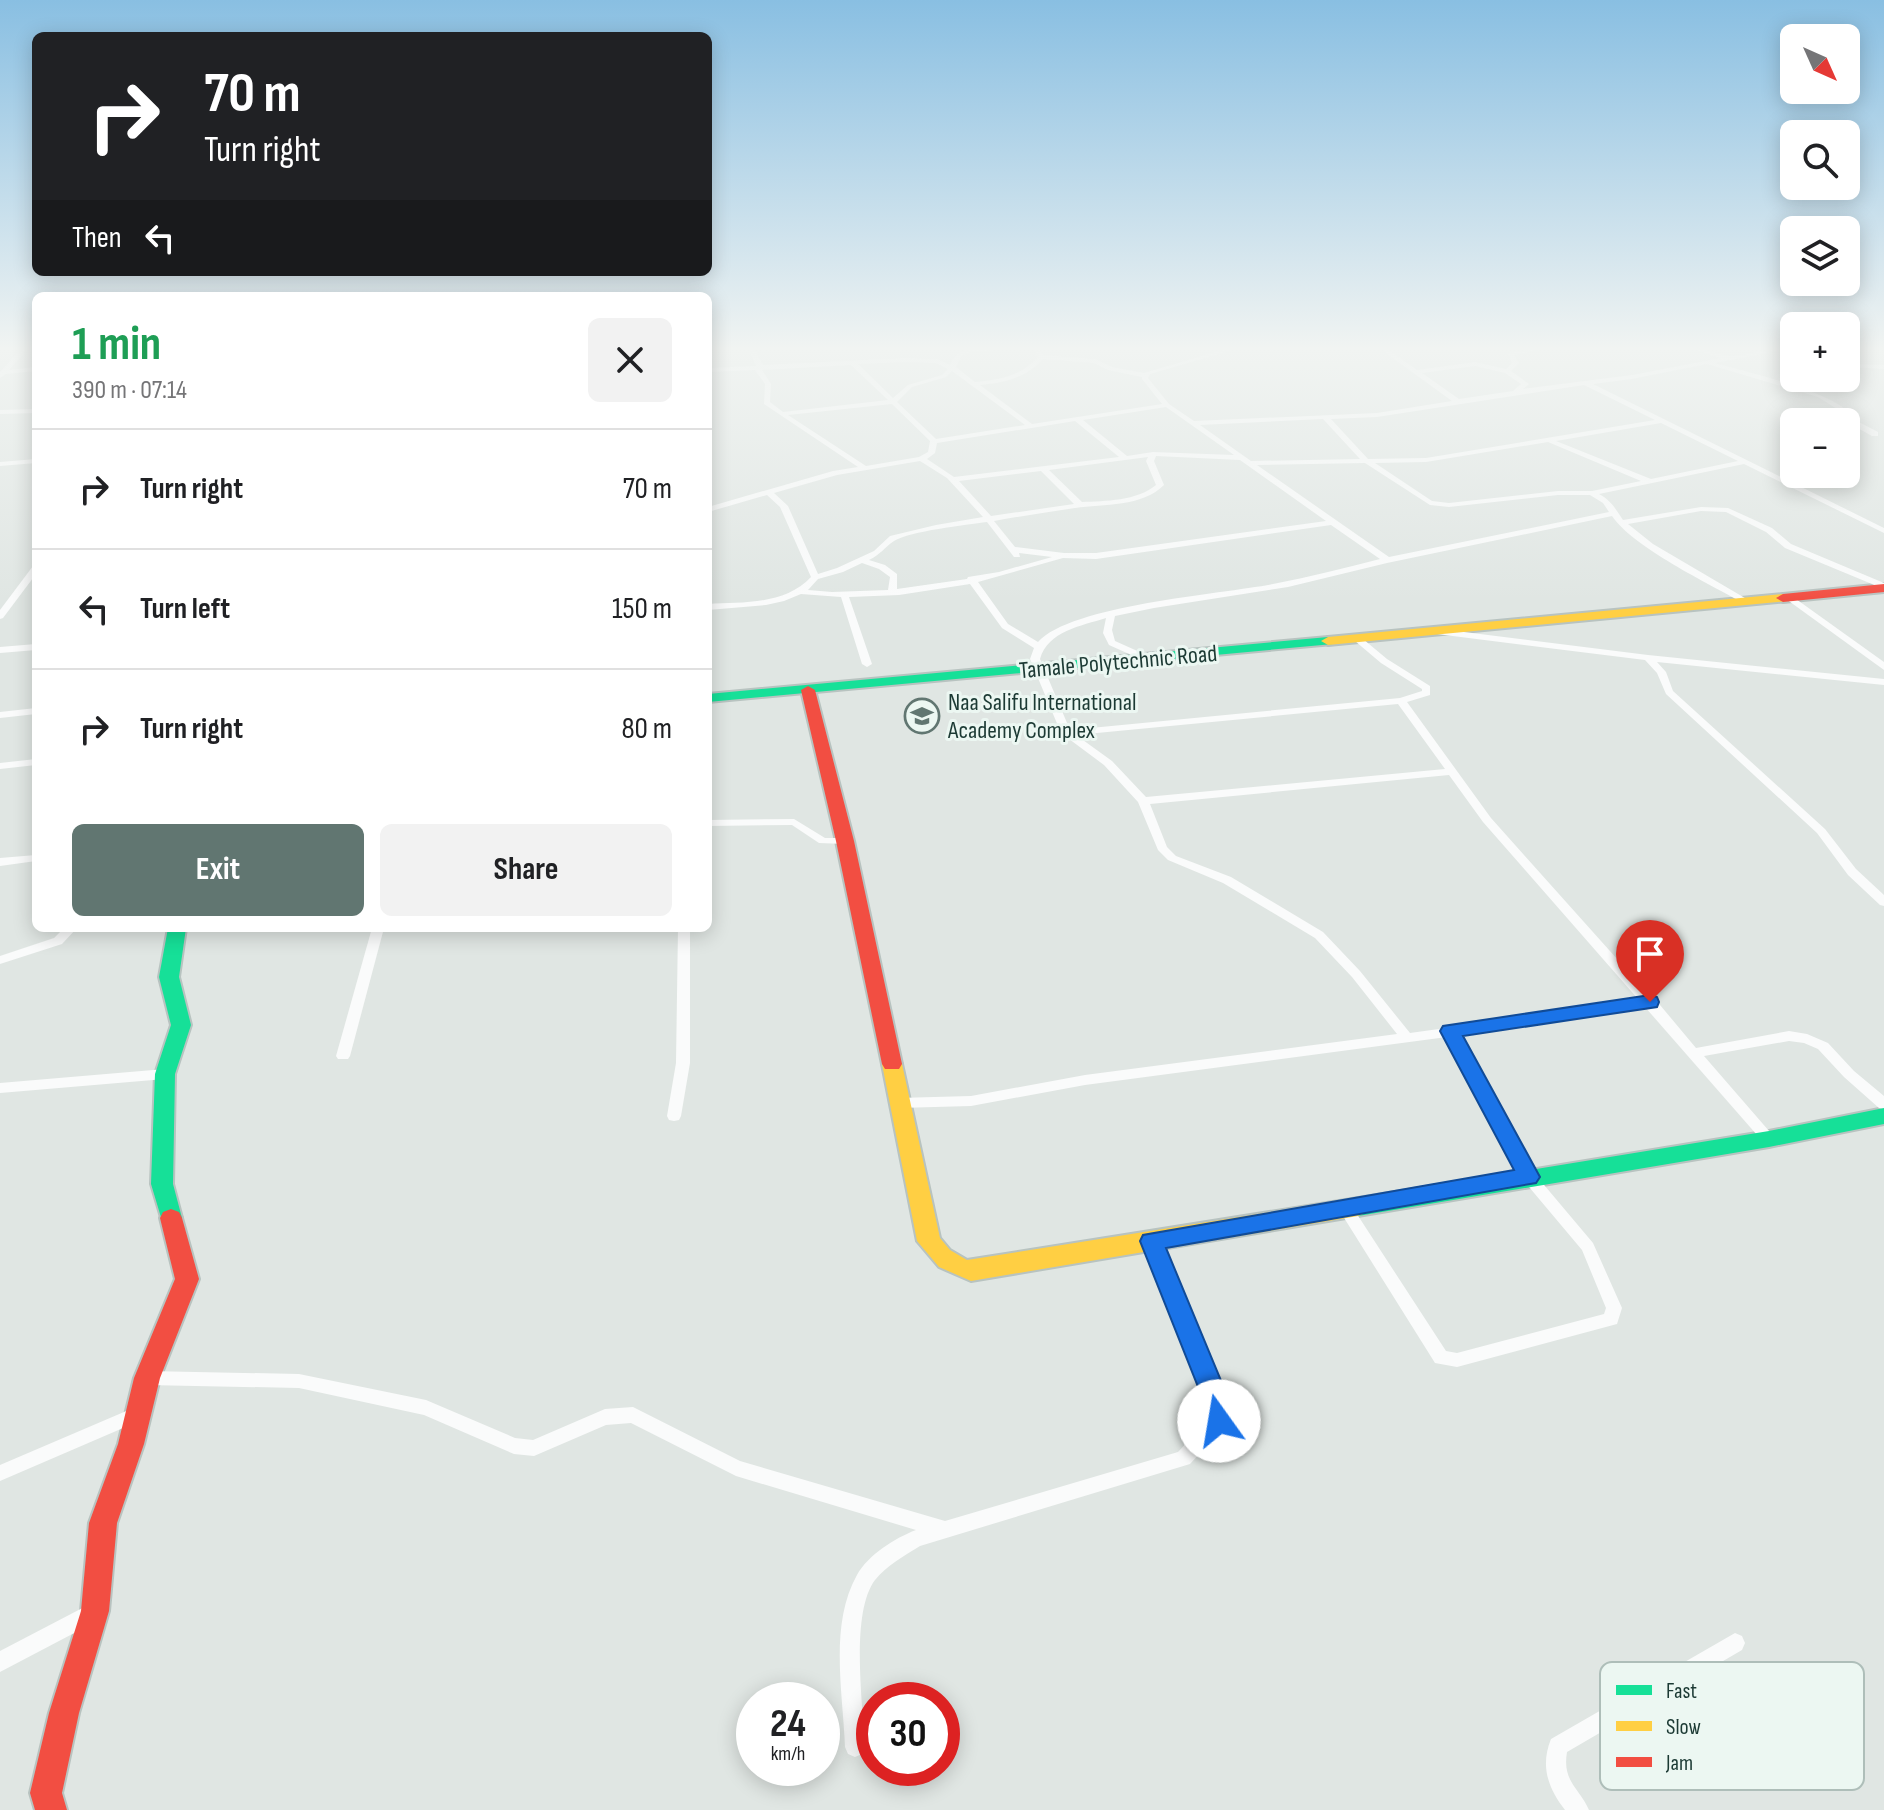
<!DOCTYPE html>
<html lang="en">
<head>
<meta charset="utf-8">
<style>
	:root { --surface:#fff; --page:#f2f2f2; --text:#202124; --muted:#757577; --line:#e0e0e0; --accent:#617671 }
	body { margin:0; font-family:"Sofia Sans Condensed",sans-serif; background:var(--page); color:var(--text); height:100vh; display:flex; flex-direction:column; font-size:30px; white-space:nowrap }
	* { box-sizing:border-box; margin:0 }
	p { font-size:26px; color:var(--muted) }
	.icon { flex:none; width:44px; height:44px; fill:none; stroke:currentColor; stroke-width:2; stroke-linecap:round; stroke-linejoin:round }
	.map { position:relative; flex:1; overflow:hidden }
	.details { position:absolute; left:32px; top:292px; width:680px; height:640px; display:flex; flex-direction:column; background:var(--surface); border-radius:12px; box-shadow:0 4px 20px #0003 }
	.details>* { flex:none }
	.banner { position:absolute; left:32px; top:32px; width:680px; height:244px; border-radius:12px; box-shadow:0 4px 20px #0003; background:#202124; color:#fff; overflow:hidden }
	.needle { width:52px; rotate:135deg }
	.tools { position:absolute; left:1780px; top:24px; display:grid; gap:16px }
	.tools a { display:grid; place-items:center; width:80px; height:80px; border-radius:12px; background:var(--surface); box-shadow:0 4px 20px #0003; font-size:40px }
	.speed { position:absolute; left:736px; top:1682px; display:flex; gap:16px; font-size:40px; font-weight:700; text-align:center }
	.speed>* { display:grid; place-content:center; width:104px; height:104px; border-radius:50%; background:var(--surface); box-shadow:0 4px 20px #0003; line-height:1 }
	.speed small { font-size:20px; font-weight:400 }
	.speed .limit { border:12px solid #d22; background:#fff; color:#111 }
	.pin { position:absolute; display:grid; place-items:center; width:68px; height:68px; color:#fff; margin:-82px -34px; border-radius:50% 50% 50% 0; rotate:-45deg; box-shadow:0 0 8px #0007 }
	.pin .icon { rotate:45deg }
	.me { position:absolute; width:88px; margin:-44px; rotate:347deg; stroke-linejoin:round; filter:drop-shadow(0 0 6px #0008) }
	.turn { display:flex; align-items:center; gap:28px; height:168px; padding:0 40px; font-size:36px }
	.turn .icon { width:104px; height:104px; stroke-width:2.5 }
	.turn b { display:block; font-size:56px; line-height:68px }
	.then { display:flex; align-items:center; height:76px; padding:0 40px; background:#0003; gap:16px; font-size:30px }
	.round { display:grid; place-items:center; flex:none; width:84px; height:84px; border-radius:12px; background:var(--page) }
	.head { display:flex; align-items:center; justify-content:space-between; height:136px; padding:0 40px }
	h1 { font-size:48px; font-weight:700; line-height:60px; color:#1e9e55 }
	.button { display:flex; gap:16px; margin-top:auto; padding:16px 40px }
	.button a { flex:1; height:92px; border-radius:12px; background:var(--accent); color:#fff; font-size:32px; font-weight:700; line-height:92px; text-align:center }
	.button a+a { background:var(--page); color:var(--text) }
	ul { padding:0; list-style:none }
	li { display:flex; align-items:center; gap:24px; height:120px; padding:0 40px; border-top:2px solid var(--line) }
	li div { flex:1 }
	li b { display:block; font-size:30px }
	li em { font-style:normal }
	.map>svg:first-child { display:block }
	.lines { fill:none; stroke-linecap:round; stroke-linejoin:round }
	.fast-casing { stroke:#b8c3c0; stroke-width:4 }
	.slow-casing { stroke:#b8c3c0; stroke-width:4 }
	.jam-casing { stroke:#b8c3c0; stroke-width:4 }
	.street { fill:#fafbfb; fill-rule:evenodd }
	.fast { fill:#16e098; fill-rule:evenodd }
	.slow { fill:#ffcf43; fill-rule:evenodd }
	.jam { fill:#f24e42; fill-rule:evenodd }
	.route { fill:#1a73e8; stroke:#114b97; stroke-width:2 }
	.labels { text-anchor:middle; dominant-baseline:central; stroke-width:6; stroke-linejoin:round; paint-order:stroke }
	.street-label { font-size:24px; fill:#1c3a34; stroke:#ecf7f2 }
	.poi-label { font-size:24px; fill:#1c3a34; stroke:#ecf7f2; text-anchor:start }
	.key { fill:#ecf7f2; stroke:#aebeb9; stroke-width:2 }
	.key-label { font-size:22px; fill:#1c3a34 }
</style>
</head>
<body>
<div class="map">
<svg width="1884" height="1810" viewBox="0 0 1884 1810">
	<rect width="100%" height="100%" fill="#e0e6e3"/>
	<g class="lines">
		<g class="fast-casing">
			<g id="fast">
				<polygon points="1328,637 1335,641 1333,644 708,702 708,694"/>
				<polygon points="168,928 186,928 179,977 191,1025 175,1074 173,1184 182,1218 179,1224 171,1227 163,1224 151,1184 155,1074 171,1025 159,977"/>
				<polygon points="1884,1108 1884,1124 1769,1147 1358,1216 1350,1213 1347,1207 1350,1201 1358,1198 1769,1131"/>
			</g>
		</g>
		<g class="slow-casing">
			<g id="slow">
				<polygon points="1783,594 1790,598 1788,601 1328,645 1321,641 1328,637"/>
				<polygon points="892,1057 899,1059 902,1064 940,1238 950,1250 967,1260 1358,1198 1366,1201 1369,1207 1366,1213 1358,1216 971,1281 939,1267 917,1241 882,1064 885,1059"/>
			</g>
		</g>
		<g class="jam-casing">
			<g id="jam">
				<polygon points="1884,584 1884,592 1783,602 1776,598 1783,594"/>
				<polygon points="808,686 815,690 854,841 902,1064 899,1069 885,1069 882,1064 836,841 801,690"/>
				<polygon points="171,1209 179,1212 182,1218 199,1279 160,1378 144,1444 117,1523 109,1611 79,1713 62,1793 67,1810 35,1810 30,1793 49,1713 81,1611 89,1523 118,1444 134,1378 175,1279 160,1218 163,1212"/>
			</g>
		</g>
		<g class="street">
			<polygon points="22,348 28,348 9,370 36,367 36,371 6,374 0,378 0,372"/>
			<path d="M748,348h6l9,17 142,-7 32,1 13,6c10,-22 29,-17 50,-17l-3,2 -27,2 -9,4 -5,11 19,15c24,-2 46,-6 63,-25l-6,-9h6l5,7 52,4 17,8 32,6 85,-25h8l-1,1 -86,25 -2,4 21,26 25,17 183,-8 75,-12 -73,-53h7l31,22 58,-8 31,7 6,-6 -4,-10 36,-5 -1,1 -29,6 5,8 -8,8 18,13 -6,5 109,-14 89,-17 -27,-9 -1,-1c13,0 27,8 39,8 18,-1 35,-8 53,-8l-3,2 -67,13c27,8 131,31 138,56l25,13v4h-6l-25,-14 -2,-8 -27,-17 -111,-33 -75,15 -39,5 291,144v5l-140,-69 -145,30c13,7 17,16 24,26l78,-13 27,1 44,20 19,16 93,39v6l-99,-41 -19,-16 -40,-20 -25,-1 -73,13 25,20 97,57 -4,3 -3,-1c-35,-20 -109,-55 -131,-87l-225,47 -99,24 -134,21 -39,8 -3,14 3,11 38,17v4h-6l-38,-17 -6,-12 3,-15c-25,8 -58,13 -66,41l30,71 330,-32 22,-7v-2l-41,-26 -26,-22 5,-3 3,1 24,20 43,27v9l-23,7 84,116 161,180 3,1 41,49 93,-17 18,3 21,9 26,28 30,25v13l-5,-1 -35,-31 -26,-28 -14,-6 -15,-2 -85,15 72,83 -2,4 -5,1 -5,-1 -119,-136c-63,7 -124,20 -186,28l75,138 59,70 29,65 -5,16 -160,43 -22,-4 -94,-150 -3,-4 3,-4 5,-2 5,2 95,146 11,2 147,-39 2,-6 -24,-58 -58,-69 -77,-144 -362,48 -114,21 -73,2 -5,-1 -2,-4 2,-4 5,-1 73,-2 114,-21 312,-41 -45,-57 -37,-39 -92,-55 -55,-23 -10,-10 -20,-48 -34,-37 -43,-32 -31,-74 4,-11 -32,-20 -32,-44 -71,11 -50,2 23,67 -5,3 -5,-3 -21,-67 -40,-3 -17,7 -18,4 -58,5v-6c35,-2 77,1 103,-27l-31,-70 -13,-12 -59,17v-5l125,-36 25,-4 -94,-63 1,-20 -10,-14 -47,2v-4l48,-2zM1043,359l51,4 14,7 34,7v2l20,25 -130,20 -52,-39c24,-2 46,-7 63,-26zM905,362l31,1 12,6 -6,6 -34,10 -15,13 -35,-34zM851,365l37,35 -105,12 -13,-10 1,-18 -9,-14zM1475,366l30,7 16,11 -8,7 -54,8 -37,-26zM952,371l73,54 -89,14 -39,-37 15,-15 34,-10zM1584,385l71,35 -229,38 -58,1 -37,-40 46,-2zM892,404l38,37 -2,11 -9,5 -53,9 -78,-51zM1166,407l68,48 -81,-3 -26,4 -44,-36zM1323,419l37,40 -109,2 -51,-36zM1075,421l44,36 -165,20 -27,-18 8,-6 2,-10zM1661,423l77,38 -87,18 -95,-38zM1548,442l93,39 -49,10h-34l-109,12 -17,-2 -57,-38 51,-1zM1156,456l84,4 86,61 -230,32h-32l-49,-6 -21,-26c27,-5 54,-9 81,-13 29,-4 67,-1 89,-23l-10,-24zM1148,457l-2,4 10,24c-19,16 -51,16 -74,17l-33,-32zM920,461l27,17 36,39 -47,8 -46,11 -16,15 -37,17 -19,6 -30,-68 -14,-13 63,-18zM1365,463l65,42 19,2 109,-12h32l13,8 6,9 -220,45 -132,-92zM1041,471l33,33 -83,12 -32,-35zM987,522l27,35h6l-1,-4 33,4 -53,15 -31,5 -1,2 -70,10v-15l-12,-9 -16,-5c11,-5 16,-13 25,-19 16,-10 72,-16 93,-19zM1331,525l49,34c-35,9 -71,18 -107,25 -51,10 -202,21 -235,58l-30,-18 -30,-42 85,-24 33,1zM862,563l17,6 11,8 -2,13 -56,2 -24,-2 10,-11 25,-7zM1398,704l47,65 -299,28 -34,-36 -36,-26zM1449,775l34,47 155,177 -51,6 -76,14 -101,14 -50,-62 -37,-39 -92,-55 -55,-21 -9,-9 -17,-43z"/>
			<polygon points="1853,364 1884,365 1884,369 1851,367 1850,366"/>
			<polygon points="36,409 36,413 0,414 0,410"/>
			<polygon points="36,459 36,463 0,466 0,462"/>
			<polygon points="36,565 36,574 3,618 0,619 0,610 33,566"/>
			<polygon points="1789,594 1884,662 1884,670 1786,599 1785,597"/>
			<polygon points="1432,628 1648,655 1884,679 1884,685 1657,662 1666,672 1673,691 1825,829 1856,869 1884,895 1884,906 1880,905 1848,875 1817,833 1666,694 1657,673 1645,660 1429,633 1429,629"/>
			<polygon points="36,644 36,650 0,653 0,647"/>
			<polygon points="36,708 36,714 0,718 0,712"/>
			<polygon points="36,759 36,765 0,769 0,763"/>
			<polygon points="794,819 825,838 845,838 851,841 845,844 819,843 792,825 708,826 708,820"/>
			<polygon points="36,855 36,861 0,866 0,858"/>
			<polygon points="64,928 77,928 62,944 0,964 0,956 54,938"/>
			<polygon points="372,928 384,928 350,1056 348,1059 338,1059 336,1056"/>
			<polygon points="678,928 690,928 690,1063 681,1116 679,1120 674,1121 669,1120 667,1116 676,1063"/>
			<polygon points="165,1069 170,1071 172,1074 170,1077 165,1079 0,1093 0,1083"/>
			<path d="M1152,1235l5,2 3,4 68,166v14l-3,5 -35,38 -270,82c-16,10 -34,20 -45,34 -25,33 -12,126 -10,167l-3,7 -7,3 -7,-3 -3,-7c-2,-55 -16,-122 12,-172 11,-20 38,-37 59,-45l-180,-54 -105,-53 -25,2 -72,31 -20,-2 -90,-39 -125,-27 -152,-3 -6,-2 -2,-5 2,-5 6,-2 152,3 127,26 89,38 18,2 72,-31 28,-2 107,54 205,60 233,-69 32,-34v-11l-66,-166 3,-4z"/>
			<polygon points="138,1406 144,1409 147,1414 144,1419 0,1481 0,1465"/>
			<polygon points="92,1603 99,1606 102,1613 99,1620 0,1672 0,1651"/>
			<path d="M1735,1633l7,3 3,7 -3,7 -175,102c-5,30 12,35 22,58h-24c-17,-22 -25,-44 -14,-71z"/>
		</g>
		<use href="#fast" class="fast"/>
		<use href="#slow" class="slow"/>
		<use href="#jam" class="jam"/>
	</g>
	<linearGradient id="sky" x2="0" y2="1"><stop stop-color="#89bfe2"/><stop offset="0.58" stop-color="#f1f4f2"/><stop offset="1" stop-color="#f1f4f2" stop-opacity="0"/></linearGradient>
	<rect width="1884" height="601" fill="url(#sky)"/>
	<polygon class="route" points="1650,995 1657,997 1659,1002 1657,1007 1463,1036 1540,1177 1536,1183 1166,1248 1232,1407 1228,1430 1219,1433 1209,1430 1206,1421 1206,1407 1140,1241 1143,1235 1514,1170 1440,1031 1443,1026"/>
	<defs>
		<g id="school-ring" transform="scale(1.8)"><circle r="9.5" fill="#ecf7f2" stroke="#617671" stroke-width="1.5"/><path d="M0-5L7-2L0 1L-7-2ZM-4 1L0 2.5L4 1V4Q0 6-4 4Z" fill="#617671"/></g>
	</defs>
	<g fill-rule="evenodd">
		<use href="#school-ring" x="922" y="716"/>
	</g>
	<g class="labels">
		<g class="street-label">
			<text transform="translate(1118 662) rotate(-5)">Tamale Polytechnic Road</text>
		</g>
		<g class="poi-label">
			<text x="948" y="702">Naa Salifu International<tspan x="948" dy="28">Academy Complex</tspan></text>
		</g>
	</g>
	<rect x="1600" y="1662" width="264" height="128" rx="12" class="key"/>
	<rect x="1616" y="1685" width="36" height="10" fill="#16e098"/>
	<rect x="1616" y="1721" width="36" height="10" fill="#ffcf43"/>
	<rect x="1616" y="1757" width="36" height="10" fill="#f24e42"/>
	<g class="key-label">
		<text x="1666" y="1698">Fast</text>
		<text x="1666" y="1734">Slow</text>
		<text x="1666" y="1770">Jam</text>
	</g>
</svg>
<div class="tools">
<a><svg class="needle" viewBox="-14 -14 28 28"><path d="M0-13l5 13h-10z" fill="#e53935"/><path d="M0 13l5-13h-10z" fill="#757577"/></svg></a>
<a><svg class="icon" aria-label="search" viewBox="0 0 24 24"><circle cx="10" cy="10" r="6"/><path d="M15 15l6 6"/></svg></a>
<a><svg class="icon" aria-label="layers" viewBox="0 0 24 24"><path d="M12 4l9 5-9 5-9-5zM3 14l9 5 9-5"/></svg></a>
<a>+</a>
<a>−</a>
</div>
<div class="speed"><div>24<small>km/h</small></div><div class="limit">30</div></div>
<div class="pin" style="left:1650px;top:1002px;background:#d93025"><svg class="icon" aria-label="arrive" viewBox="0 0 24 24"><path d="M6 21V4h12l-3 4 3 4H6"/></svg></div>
<svg class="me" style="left:1219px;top:1421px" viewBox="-20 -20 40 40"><circle r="19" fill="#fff"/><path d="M0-13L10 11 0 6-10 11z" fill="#1a73e8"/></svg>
<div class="banner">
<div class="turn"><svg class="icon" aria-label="right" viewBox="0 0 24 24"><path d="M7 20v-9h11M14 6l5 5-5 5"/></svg><div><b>70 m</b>Turn right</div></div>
<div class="then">Then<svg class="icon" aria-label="left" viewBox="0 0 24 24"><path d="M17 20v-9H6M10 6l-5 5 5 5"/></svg></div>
</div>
<section class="details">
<div class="head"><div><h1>1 min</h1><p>390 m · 07:14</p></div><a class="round"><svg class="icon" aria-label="close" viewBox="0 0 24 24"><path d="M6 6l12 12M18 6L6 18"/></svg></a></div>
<ul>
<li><svg class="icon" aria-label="right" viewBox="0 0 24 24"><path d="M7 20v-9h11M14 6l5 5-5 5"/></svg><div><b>Turn right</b></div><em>70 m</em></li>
<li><svg class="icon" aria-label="left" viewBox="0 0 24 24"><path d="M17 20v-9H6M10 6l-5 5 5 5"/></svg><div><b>Turn left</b></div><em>150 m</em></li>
<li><svg class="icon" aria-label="right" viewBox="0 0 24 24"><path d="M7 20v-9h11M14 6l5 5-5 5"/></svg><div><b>Turn right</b></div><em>80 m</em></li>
</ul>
<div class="button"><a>Exit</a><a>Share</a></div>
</section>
</div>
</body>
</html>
